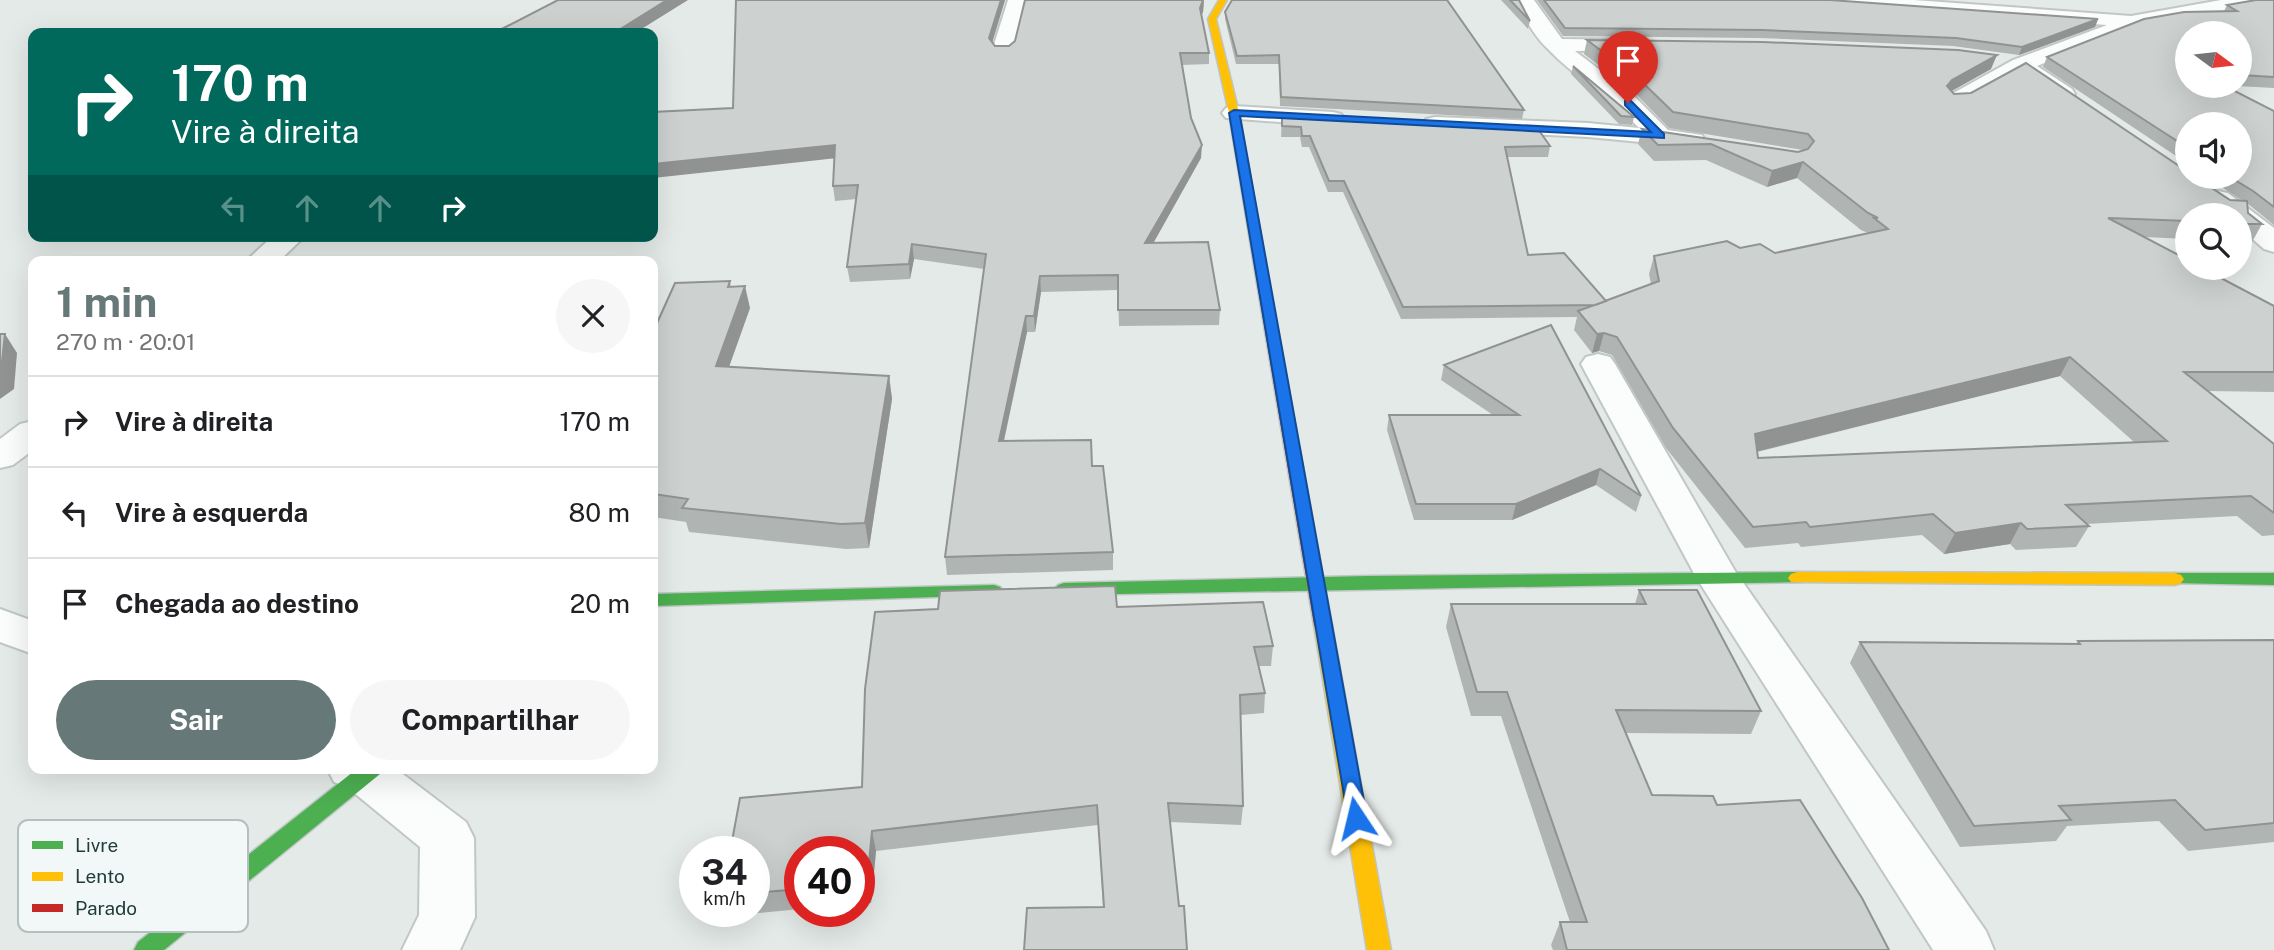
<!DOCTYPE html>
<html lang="pt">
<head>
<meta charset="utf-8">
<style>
	:root { --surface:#fff; --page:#f6f6f6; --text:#202124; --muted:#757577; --line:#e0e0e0; --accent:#667978 }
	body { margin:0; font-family:"Public Sans",sans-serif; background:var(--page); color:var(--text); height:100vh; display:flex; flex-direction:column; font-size:26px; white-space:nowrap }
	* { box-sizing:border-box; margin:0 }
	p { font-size:23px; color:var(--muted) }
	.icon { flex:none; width:38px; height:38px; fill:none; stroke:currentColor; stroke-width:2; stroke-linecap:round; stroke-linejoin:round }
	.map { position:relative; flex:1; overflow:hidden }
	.side { position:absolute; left:28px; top:256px; width:630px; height:518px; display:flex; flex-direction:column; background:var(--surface); border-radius:14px; box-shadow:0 7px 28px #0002 }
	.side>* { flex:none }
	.hud { position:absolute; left:28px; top:28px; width:630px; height:214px; border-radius:14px; box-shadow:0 7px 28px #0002; background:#00695c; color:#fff; overflow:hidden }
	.needle { width:46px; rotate:105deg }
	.tools { position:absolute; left:2175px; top:21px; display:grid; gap:14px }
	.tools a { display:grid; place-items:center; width:77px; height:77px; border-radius:50%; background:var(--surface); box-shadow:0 7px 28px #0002; font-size:35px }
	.speed { position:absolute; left:679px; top:836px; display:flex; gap:14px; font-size:35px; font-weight:700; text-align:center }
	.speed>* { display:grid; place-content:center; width:91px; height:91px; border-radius:50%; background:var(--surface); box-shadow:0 7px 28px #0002; line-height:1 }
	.speed small { font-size:18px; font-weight:400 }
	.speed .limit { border:10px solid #d22; background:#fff; color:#111 }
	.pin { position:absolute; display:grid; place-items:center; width:60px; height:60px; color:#fff; margin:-72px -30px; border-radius:50% 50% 50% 0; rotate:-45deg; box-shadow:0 0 7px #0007 }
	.pin .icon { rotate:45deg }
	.me { position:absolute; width:77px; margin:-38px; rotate:350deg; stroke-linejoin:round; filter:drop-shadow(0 0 5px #0008) }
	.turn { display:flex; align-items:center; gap:24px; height:147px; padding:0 28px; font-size:32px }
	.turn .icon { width:91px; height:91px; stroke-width:2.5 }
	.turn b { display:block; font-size:49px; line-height:60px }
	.lanes { display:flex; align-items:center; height:66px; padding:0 28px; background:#0003; justify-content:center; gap:35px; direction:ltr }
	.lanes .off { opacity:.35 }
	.round { display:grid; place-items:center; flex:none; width:74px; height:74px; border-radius:37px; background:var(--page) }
	.head { display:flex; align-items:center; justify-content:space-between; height:119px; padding:0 28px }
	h1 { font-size:42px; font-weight:700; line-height:52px; color:var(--accent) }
	.cta { display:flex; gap:14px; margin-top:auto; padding:14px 28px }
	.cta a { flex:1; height:80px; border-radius:42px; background:var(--accent); color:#fff; font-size:28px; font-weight:700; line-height:80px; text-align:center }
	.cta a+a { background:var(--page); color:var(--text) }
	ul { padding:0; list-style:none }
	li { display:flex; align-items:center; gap:21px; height:91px; padding:0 28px; border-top:2px solid var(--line) }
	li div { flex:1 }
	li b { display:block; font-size:26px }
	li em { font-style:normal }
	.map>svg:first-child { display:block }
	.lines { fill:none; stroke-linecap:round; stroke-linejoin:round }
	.street-casing { stroke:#c1c7c5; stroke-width:4 }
	.fast-casing { stroke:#bfc7c5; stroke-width:3 }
	.slow-casing { stroke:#bfc7c5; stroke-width:3 }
	.jam-casing { stroke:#bfc7c5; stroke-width:3 }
	.street { fill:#fbfcfc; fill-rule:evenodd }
	.fast { fill:#4caf50; fill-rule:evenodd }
	.slow { fill:#ffc107; fill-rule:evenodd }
	.jam { fill:#c62828; fill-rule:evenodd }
	.wall { fill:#b0b5b4; fill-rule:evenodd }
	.shaded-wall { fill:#909392 }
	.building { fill:#cdd2d1; stroke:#909392; stroke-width:2; fill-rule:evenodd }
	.route { fill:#1a73e8; stroke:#114b97; stroke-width:2 }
	.key { fill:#f2f8f7; stroke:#b4c0bf; stroke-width:2 }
	.key-label { font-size:19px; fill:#223c3b }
</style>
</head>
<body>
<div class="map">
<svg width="2274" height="950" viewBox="0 0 2274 950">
	<rect width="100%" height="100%" fill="#e4eae8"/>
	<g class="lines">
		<g class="street-casing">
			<g id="street">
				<polygon points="1008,0 1026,0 1014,51 1010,55 996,55 992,51"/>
				<path d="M1520,0h14l28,39 83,1 3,4 -3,4 -7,2 -63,1 59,45 34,34 34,5 3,5 -3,5 -9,2 -105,-10 -162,-8 -3,-5 3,-5 9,-2 153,6 51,5c-27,-30 -64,-50 -91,-79 -13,-12 -22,-29 -31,-45z"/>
				<polygon points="1820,0 1914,0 2131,16 2221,0 2263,0 2254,6 2139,26 2037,66 2072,89 2075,94 2072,99 2056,99 2020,74 1956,108 1948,106 1944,101 1948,96 2013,60 2107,25 1829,6"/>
				<polygon points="1234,106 1333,112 1341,114 1345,119 1341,124 1333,126 1226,118 1222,113 1226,108"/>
				<path d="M2218,191l10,2 46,35v24l-10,-3 -24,-21v-13c-16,0 -26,-2 -36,-16l4,-6z"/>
				<polygon points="273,236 305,236 279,261 246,261"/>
				<polygon points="1598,354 1610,357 1615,364 1735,571 1986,931 1994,950 1933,950 1696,577 1581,364 1586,357"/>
				<polygon points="33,421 33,450 13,465 0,468 0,439 20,424"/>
				<polygon points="0,609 33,621 33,654 0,642"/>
				<polygon points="327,768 395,768 466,822 474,838 475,917 460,950 402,950 419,915 420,847 347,787 334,782"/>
			</g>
		</g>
		<g class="fast-casing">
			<g id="fast">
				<polygon points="1797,572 1803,574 1806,578 1803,582 1064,595 1058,593 1055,589 1058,585 1064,583 1367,576"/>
				<polygon points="2175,573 2274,573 2274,585 2169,583 2166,579 2169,575"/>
				<polygon points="994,585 1000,587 1003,591 1000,595 653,606 653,594"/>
				<polygon points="358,768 383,768 380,774 164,950 134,950 138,942"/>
			</g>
		</g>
		<g class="slow-casing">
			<g id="slow">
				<polygon points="1219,0 1227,0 1216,19 1239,113 1269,283 1263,287 1257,283 1229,113 1208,19"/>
				<polygon points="1797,572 2175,573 2181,575 2184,579 2181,583 2175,585 1791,582 1788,578 1791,574"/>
				<polygon points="1323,619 1329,620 1332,625 1391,950 1367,950 1314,625 1317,620"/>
			</g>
		</g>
		<g class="jam-casing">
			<polygon id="jam" points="1263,279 1269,283 1332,625 1329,630 1317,630 1314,625 1257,283"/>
		</g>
		<use href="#street" class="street"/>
		<use href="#fast" class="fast"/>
		<use href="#slow" class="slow"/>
		<use href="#jam" class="jam"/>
	</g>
	<g class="wall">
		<polygon points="736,0 1005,0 992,42 995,46 1009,46 1204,1 1203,12 1201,16 1209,53 1209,64 1182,65 1191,118 1201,158 1153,243 1220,310 1219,325 1119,326 1118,290 1041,292 1035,332 1027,332 1004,441 1092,466 1113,552 1113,570 947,575 945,557 984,269 914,259 910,279 850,282 847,267 856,199 835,201 833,186 834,159 733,108"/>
		<polygon points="1501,0 1519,0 1530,21 1528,29"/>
		<polygon points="1537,0 1830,0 2098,19 2095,27 2019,55 1953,46 1759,38 1563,36"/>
		<path d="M2274,0v88l-37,-2h3v-53l-52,53 86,25v114l-27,-22 1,10 14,11 -10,18 -12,-1v-26h-52v24l-44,-2 130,69v86l-66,-1 66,53v91l-12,1 -25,-20 -151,8 3,2 -13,21 -60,3 -6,-6 -66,10 -22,-19 -121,12 -3,-4 -53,5 -79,-100 -54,-93 -13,-4 -7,2 -18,-23 3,-13 -176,2 -58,-127h-15l-19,-45h-7l-2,-10h-19l1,-22 268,31 -2,11h-41l21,98 78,46 45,-17 -2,-10 5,-18 86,-8 35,5 93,-20 -7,-3 -64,-52 -30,9 -61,-27 -52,1 -16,-17 4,-15 156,23 5,-2 -134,-22 -33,-34 -52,-40 3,-14 404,29 -39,22 2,3 276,106 13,1 -32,-21 -13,-3h42l-52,-53v40l-145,-97 4,-10 177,-46 3,-6zM2060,376l74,66 -376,16 -1,-6z"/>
		<polygon points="1225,12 1524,110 1522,119 1280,106 1279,64 1236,64 1225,19"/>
		<polygon points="1573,66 1634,117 1632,125 1619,124 1571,74"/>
		<polygon points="730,281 731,287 750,308 729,367 889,376 892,399 869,548 846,549 689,532 686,522 653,517 653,332"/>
		<polygon points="1444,365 1641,496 1636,512 1596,485 1512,520 1414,520 1387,430 1389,415 1493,415 1441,380"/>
		<polygon points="1639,590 1761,711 1751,734 1626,733 1652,795 1717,805 1889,950 1553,950 1551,945 1560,922 1570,922 1501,716 1471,716 1446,627 1451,604 1635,604"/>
		<polygon points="1117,607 1273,646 1271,666 1259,666 1265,693 1264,713 1241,715 1243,806 1241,825 1170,822 1103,907 1098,825 876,851 871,903 859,904 859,852 800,852 800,909 728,916 727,912 754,912 754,852 862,787"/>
		<polygon points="2274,640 2274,842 2188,851 2159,821 2067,826 2056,841 1960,847 1850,663 1860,642 2076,644 2078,641"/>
	</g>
	<g class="shaded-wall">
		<polygon points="667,0 688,0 635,33 614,33"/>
		<polygon points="1001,0 1005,0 990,50 989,38"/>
		<polygon points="1204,1 1203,12 1199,20 1200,8"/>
		<polygon points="2098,19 2095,27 2019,55 2022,47"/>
		<polygon points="1997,55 1991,69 1946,94 1947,86 1952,80"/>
		<polygon points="835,145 837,158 653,178 653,164"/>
		<polygon points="1202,145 1201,158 1145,258 1145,243"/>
		<polygon points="1803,162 1797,178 1767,187 1772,171"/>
		<polygon points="912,244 914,259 910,279 909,264"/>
		<polygon points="1040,276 1041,292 1035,332 1034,316"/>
		<polygon points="745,286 750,308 721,389 716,366"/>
		<polygon points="1026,316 1027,332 1000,458 999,441"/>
		<polygon points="1604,333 1599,351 1592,353 1597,334"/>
		<polygon points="5,334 17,353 14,389 0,399 0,371"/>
		<polygon points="2070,357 2060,376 1747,454 1755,434"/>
		<polygon points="889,376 892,399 869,548 865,523"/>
		<polygon points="1600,469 1596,485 1512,520 1516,504"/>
		<polygon points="2021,523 2010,544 1944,554 1955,533"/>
		<polygon points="872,831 876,851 871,903 867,883"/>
	</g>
	<g class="building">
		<polygon points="558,0 667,0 614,33 494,33"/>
		<polygon points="736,0 1001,0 989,38 995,46 1009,46 1015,41 1025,0 1203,0 1200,8 1209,53 1180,53 1191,118 1202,145 1145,243 1208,242 1220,310 1118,310 1118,275 1040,276 1034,316 1026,316 999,441 1091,440 1092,466 1103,466 1113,552 945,557 986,254 912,244 909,264 847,267 858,185 833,186 835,145 653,164 653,112 733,108"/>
		<polygon points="1232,0 1447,0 1524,110 1281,97 1279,55 1237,56 1225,12"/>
		<polygon points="1510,0 1519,0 1530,21"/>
		<polygon points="1544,0 1830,0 2098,19 2022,47 1956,38 1762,30 1565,28"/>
		<polygon points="2256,0 2274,0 2274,77 2240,75 2240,33 2188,33 2188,86 2225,86 2274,111 2274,207 2253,191 2230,177 2240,177 2240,124 2188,124 2188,148 2047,57 2144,19 2184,12 2237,11 2227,5"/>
		<path d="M1587,40l176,2 195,8 39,5 -45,25 -5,6 7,8 17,-1 55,-30 162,109v5h7l35,23 17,1 1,12 14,11h-22v-9h-52v6l-80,-3 80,42v8h14l72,38v66h-90l90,72v69l-23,-17 -185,9 23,21 -62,3 -6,-6 -66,10 -22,-19 -123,13 -4,-5 -53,5 -80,-99 -56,-91 -13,-4 -7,1 -19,-23 81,-30 -5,-25 73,-15 13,7 20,-4 15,9 113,-24 -14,-11h4l-10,-5 -65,-51 -31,9 -61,-27 -53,1 -16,-16 156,23 10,-3 6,-8 -6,-7 -135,-22 -34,-33zM2070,357l97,84 -409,17 -3,-24z"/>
		<polygon points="1573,66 1634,117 1621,116"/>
		<polygon points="1282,115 1538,129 1550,146 1505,147 1528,255 1564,253 1606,301 1595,305 1403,307 1344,181 1329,181 1310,136 1302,136 1301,127 1282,126"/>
		<polygon points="730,281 728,287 745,286 716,366 889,376 865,523 841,524 682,508 688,499 653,494 653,332 675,283"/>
		<polygon points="1551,325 1641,496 1600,469 1516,504 1416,504 1389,415 1519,415 1444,365"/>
		<polygon points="0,334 5,334 1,370 0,371"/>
		<polygon points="1115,586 1117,607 1263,602 1273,646 1254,647 1265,693 1240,695 1243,806 1168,803 1179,906 1184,906 1187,950 1024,950 1027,908 1104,907 1097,805 872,831 867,883 859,884 859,852 800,852 800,889 754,893 754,852 730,852 740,798 862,787 865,689 875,612 938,609 940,591"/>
		<polygon points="1639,590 1697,590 1761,711 1616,710 1652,795 1713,796 1717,805 1800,800 1862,898 1889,950 1567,950 1560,922 1587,922 1507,692 1477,692 1451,604 1646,604"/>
		<polygon points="2274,640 2274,823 2205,830 2175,800 2059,806 2071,820 1974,826 1860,642 2080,644 2078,641"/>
	</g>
	<polygon class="route" points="1625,101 1631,101 1664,134 1664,138 1240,116 1367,818 1364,825 1356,827 1349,825 1229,113 1234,110 1651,132 1625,105"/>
	<rect x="18" y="820" width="230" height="112" rx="10" class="key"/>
	<rect x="32" y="841" width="31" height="8" fill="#4caf50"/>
	<rect x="32" y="872" width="31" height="9" fill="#ffc107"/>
	<rect x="32" y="904" width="31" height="8" fill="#c62828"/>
	<g class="key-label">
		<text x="75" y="852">Livre</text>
		<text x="75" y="883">Lento</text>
		<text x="75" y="915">Parado</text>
	</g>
</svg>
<div class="tools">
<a><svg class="needle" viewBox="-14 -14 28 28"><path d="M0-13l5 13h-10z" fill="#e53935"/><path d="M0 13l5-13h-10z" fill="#757577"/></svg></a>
<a><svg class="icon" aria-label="sound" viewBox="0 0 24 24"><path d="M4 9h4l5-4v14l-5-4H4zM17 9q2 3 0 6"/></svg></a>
<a><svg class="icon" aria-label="search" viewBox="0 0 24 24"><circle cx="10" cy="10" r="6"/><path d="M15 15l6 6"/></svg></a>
</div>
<div class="speed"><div>34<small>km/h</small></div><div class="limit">40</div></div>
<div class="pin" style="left:1628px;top:103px;background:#d93025"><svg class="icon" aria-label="arrive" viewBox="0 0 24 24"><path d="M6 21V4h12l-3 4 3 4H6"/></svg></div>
<svg class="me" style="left:1356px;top:818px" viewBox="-20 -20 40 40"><path d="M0-17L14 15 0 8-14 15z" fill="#1a73e8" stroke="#fff" stroke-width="4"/></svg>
<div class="hud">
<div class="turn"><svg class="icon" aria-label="right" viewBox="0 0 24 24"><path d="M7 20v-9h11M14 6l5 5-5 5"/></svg><div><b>170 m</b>Vire à direita</div></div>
<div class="lanes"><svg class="icon off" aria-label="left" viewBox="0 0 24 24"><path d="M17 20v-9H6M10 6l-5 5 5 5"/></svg><svg class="icon off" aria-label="ahead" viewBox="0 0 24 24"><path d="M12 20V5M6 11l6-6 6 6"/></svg><svg class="icon off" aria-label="ahead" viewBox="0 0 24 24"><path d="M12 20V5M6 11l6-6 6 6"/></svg><svg class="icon" aria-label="right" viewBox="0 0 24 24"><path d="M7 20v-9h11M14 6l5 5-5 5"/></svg></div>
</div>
<section class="side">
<div class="head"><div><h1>1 min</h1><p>270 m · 20:01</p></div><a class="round"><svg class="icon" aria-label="close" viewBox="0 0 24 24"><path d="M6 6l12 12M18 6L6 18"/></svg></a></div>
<ul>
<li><svg class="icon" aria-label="right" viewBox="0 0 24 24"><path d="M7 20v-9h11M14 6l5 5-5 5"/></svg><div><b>Vire à direita</b></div><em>170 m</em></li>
<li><svg class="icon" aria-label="left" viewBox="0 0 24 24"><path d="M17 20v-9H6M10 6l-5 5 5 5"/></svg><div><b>Vire à esquerda</b></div><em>80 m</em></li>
<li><svg class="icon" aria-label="arrive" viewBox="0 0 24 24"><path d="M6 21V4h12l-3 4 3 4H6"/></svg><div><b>Chegada ao destino</b></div><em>20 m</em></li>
</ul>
<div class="cta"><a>Sair</a><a>Compartilhar</a></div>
</section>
</div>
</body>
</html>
